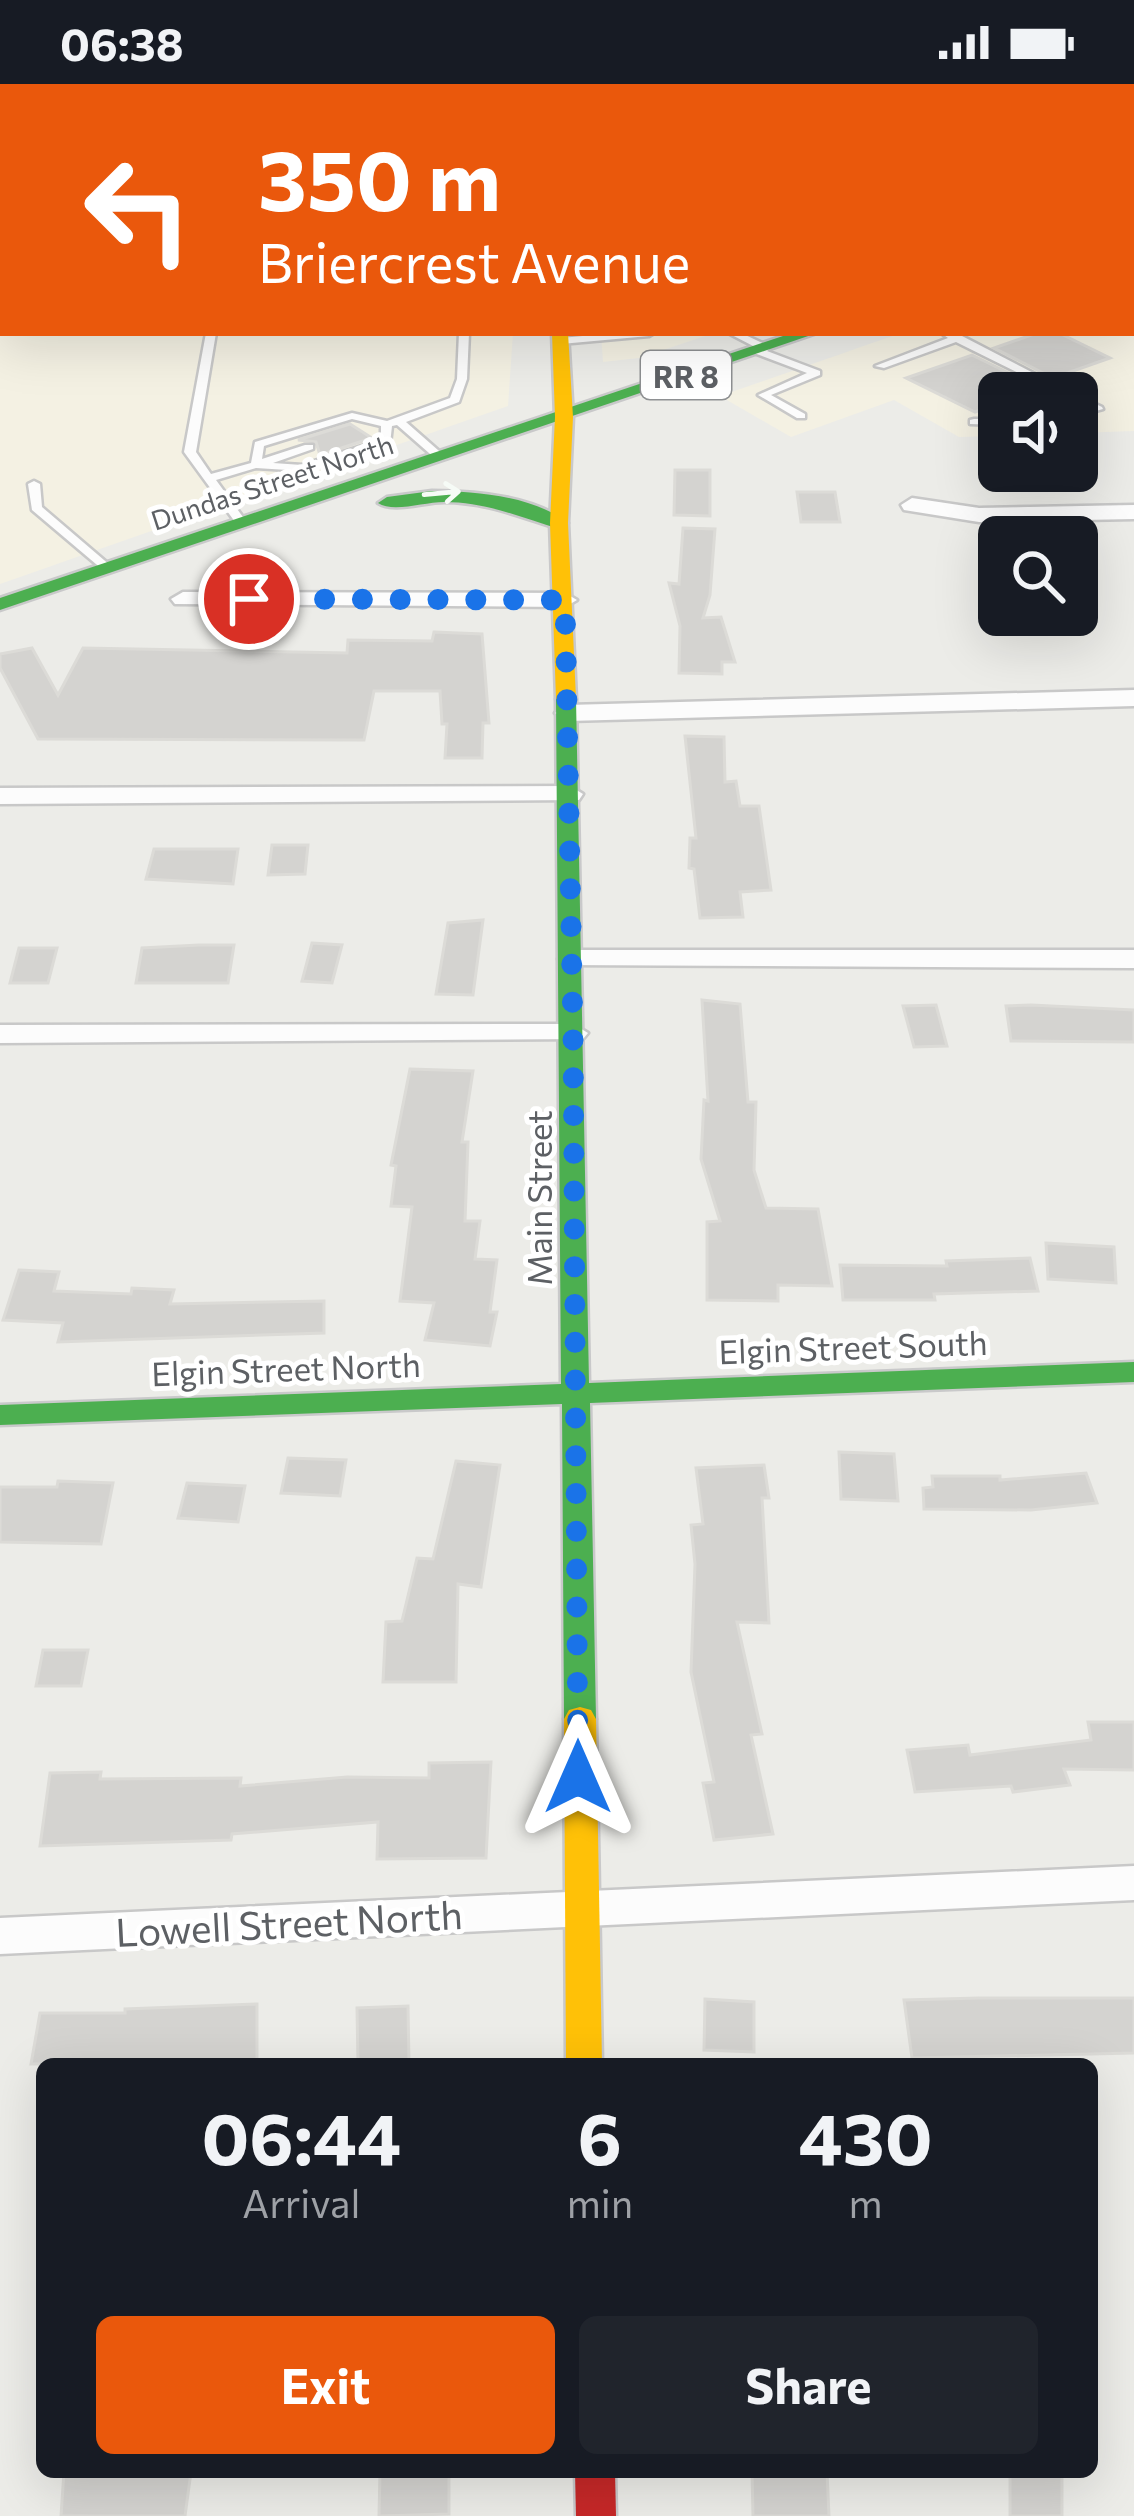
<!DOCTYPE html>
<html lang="en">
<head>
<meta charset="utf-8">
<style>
	:root { --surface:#171b24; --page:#20242c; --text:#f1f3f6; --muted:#9ea1a6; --accent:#ea580c }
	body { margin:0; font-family:Commissioner,sans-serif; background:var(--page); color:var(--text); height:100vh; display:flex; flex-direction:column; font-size:45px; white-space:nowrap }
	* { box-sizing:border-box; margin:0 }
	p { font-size:39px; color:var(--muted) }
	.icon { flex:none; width:66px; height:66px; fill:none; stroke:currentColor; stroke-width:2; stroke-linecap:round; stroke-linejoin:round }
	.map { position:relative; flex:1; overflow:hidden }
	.sheet { position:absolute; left:36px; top:1974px; width:1062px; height:420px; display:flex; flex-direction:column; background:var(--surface); border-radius:18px; box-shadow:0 12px 48px #0002 }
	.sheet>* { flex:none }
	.banner { position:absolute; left:0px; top:0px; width:1134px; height:252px; box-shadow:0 12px 48px #0002; background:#ea580c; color:#fff; overflow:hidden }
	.controls { position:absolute; left:978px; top:288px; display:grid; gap:24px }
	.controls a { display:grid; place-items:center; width:120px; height:120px; border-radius:18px; background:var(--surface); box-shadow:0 12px 48px #0002; font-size:60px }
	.pin { position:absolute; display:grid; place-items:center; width:102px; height:102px; color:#fff; margin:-51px; border:6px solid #fff; border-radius:50%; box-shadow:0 3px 12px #0007 }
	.me { position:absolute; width:132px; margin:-66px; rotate:0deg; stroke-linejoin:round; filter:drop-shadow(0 0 9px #0008) }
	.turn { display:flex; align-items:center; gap:42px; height:252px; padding:0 60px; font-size:54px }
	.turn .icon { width:156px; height:156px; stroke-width:2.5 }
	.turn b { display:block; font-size:84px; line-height:102px }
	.eta { display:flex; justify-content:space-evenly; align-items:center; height:204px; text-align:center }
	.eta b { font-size:72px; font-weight:700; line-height:84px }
	.button { display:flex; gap:24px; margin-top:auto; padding:24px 60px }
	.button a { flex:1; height:138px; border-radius:18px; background:var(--accent); color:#fff; font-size:48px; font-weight:700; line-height:138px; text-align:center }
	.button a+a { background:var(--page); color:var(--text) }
	.status { display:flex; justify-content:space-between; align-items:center; height:84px; padding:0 60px; background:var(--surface); direction:ltr }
	.status svg { height:33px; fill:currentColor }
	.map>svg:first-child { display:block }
	.commercial { fill:#f4f1e3 }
	.building { fill:#d4d3d0; stroke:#dcdbd7; stroke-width:3 }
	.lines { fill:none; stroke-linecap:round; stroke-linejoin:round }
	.lane-casing { stroke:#c8c8c8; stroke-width:5 }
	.street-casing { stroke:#c8c8c8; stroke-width:5 }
	.fast-casing { stroke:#c9c9ca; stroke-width:5 }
	.slow-casing { stroke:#c9c9ca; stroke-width:5 }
	.jam-casing { stroke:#c9c9ca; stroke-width:5 }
	.lane { fill:#fcfcfc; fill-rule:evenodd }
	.street { fill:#fcfcfc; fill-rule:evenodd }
	.fast { fill:#4caf50; fill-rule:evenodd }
	.slow { fill:#ffc107; fill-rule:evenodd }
	.jam { fill:#c62828; fill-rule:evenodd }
	.oneway { stroke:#f6fbf6 }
	.route { stroke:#1a73e8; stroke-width:21; stroke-dasharray:0 37.8 }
	.labels { text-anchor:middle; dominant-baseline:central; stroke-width:10; stroke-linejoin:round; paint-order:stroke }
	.far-street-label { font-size:27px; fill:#5d6064; stroke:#fff }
	.shield { fill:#fff; stroke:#8e9092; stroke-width:3 }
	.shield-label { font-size:30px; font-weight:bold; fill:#5d6064 }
	.street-label { font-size:33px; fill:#5d6064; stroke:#fff }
	.near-street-label { font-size:39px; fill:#5d6064; stroke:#fff }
</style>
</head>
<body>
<div class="status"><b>06:38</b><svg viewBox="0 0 49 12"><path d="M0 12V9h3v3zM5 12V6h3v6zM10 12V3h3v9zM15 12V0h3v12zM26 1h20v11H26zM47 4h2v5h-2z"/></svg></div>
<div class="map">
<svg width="1134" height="2432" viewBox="0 0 1134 2432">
	<rect width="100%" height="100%" fill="#ecece8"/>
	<g class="commercial">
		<polygon points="587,0 1134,0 1134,111 1131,3"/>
		<polygon points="0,6 3,249 513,249 508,322 0,500"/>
		<polygon points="1134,167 1134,347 1077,349 1077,309 999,309 999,352 959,353 894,316 791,353 720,312 901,249 1131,249"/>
		<polygon points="601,249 714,249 639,274 603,278"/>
	</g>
	<g class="building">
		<polygon points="1037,249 1059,249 1110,274 1053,294 994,264"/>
		<polygon points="972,271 1033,301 999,309 999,319 975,328 906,294"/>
		<polygon points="350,340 372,354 320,371 316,358 298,356"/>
		<polygon points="675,386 710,386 710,432 674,431"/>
		<polygon points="797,408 835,408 840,438 801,438"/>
		<polygon points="683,444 715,445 710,511 703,534 721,533 735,578 722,578 722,590 679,589 680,542 669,499 679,500"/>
		<polygon points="434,548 482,550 489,639 483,639 482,674 445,674 447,640 442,640 440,607 374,607 364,656 38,655 0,584 0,570 32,564 58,611 83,564 347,569 348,556 432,557"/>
		<polygon points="685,652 724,653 725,698 736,697 740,722 759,722 771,806 740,808 743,833 700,834 694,785 689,784 690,754 696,754"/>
		<polygon points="272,761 308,761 305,790 268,791"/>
		<polygon points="154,765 238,765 233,800 146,795"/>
		<polygon points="483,836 473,911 436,910 448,839"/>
		<polygon points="312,859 342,861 332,899 302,897"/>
		<polygon points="199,861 234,861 228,899 136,899 142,864"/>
		<polygon points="19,864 57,864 48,899 10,899"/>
		<polygon points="702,916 740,920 748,1018 756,1018 754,1086 766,1124 818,1125 832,1202 778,1201 778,1217 707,1216 707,1138 720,1137 701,1075 704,1016 708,1017"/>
		<polygon points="936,921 947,962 914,963 903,922"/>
		<polygon points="1031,921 1134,926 1134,958 1011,957 1006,922"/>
		<polygon points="410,985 473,987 462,1058 468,1058 465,1137 480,1137 475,1175 497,1176 490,1228 497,1228 490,1262 425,1256 434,1219 400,1217 412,1123 391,1122 396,1082 391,1081"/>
		<polygon points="1046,1159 1114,1163 1116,1199 1048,1195"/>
		<polygon points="1030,1174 1038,1207 934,1210 935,1216 843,1216 840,1181 947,1182 946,1177"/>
		<polygon points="19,1186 59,1188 54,1207 131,1210 132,1204 174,1206 170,1220 324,1217 324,1249 58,1258 63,1239 3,1236"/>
		<polygon points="839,1368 894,1370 898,1417 841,1415"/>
		<polygon points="288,1374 346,1376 340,1412 281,1409"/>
		<polygon points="456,1377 500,1381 481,1503 458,1500 456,1598 383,1598 386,1538 402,1537 417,1474 433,1475"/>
		<polygon points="764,1381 769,1414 762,1414 769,1539 737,1538 762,1650 751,1651 773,1750 714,1756 703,1699 714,1698 691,1588 695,1480 691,1441 703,1440 696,1384"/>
		<polygon points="1086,1389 1097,1419 1031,1426 924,1425 923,1404 933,1403 932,1392 1000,1392 1000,1396"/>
		<polygon points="58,1397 113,1399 101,1460 0,1458 0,1403 57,1403"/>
		<polygon points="187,1399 245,1402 238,1438 178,1434"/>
		<polygon points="43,1566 88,1566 81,1602 36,1602"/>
		<polygon points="1088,1638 1134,1638 1134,1686 1064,1685 1070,1701 1013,1708 1011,1702 915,1708 907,1666 968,1661 970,1671 1091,1656"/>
		<polygon points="491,1678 486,1774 377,1775 378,1738 232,1750 231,1756 40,1762 50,1689 101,1688 100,1695 241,1694 240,1702 347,1693 429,1694 429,1679"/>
		<polygon points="979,1914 1134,1914 1134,1969 912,1974 904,1916"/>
		<polygon points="705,1915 754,1918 754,1968 704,1966"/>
		<polygon points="257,1920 257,1980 31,1980 40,1929 125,1929 125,1925"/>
		<polygon points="408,1922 409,1980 358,1980 357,1924"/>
		<polygon points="64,2388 191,2388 185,2432 61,2432"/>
		<polygon points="380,2388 449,2388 449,2430 379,2432"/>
		<polygon points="752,2388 827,2388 829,2432 753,2432"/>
		<rect x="1010" y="2388" width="52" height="44"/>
	</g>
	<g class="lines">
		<g class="lane-casing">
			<g id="lane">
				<polygon points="493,0 548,0 544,3 497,3"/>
				<rect x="832" y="0" width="8" height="3"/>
				<polygon points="1134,57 1134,63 1131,64 1131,58"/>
				<rect x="0" y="82" width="3" height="6"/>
				<polygon points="1131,199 1134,200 1134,206 1131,205"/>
				<rect x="0" y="224" width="3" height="6"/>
				<polygon points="1134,229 1134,235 1131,236 1131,230"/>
				<path d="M206,249h10l-20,119 15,22 40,-11 4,-21 97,-29 35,8 63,-23 7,-19 2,-46h10l-2,46 -8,23 -53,20 41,36 -10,2 -40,-35 -5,1 -2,18 -87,27 -47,-3 -40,12 32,44 -10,2 -54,-74zM352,335l29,7v14l-79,25 -29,-2 40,-14v-4h-8l-43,14 2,-13z"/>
				<polygon points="615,249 654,249 649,252 561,260 556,257 561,254"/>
				<polygon points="728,249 741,249 769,262 770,264 767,267 820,287 820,291 771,311 805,330 805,334 797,334 758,311 807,289 754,269 753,267 757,264"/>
				<polygon points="941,249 962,252 1072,309 1059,309 956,258 884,284 875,282 948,254"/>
				<polygon points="1077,311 1102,323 1103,325 1077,332 1077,326 1088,324 1077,318"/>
				<polygon points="974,335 999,335 999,341 970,340 970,336"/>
				<polygon points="34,397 40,400 42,423 111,482 111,486 103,486 32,426 28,400"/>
			</g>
		</g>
		<g class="street-casing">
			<g id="street">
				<polygon points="912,414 979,424 1134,421 1134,435 979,438 904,426 901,421"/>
				<polygon points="183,508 565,509 577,516 565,523 175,520 171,515"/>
				<polygon points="1134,606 1134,622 568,637 555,629 568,621"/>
				<polygon points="570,702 583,710 579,716 0,720 0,704"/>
				<polygon points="572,866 1134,866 1134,884 562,881 558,875 562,869"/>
				<polygon points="573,940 588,949 583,955 0,959 0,941"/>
				<polygon points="1134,1782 1134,1816 0,1870 0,1834"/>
			</g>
		</g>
		<g class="fast-casing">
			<g id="fast">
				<rect x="556" y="0" width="14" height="3"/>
				<polygon points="1134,133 1134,143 1131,144 1131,134"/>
				<polygon points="792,249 817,249 0,526 0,514"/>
				<path d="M432,407c43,0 102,5 136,32l-9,6c-39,-12 -73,-27 -115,-27 -20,0 -51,11 -66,1l9,-6z"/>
				<polygon points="566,609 576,615 589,1299 1134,1278 1134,1298 590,1319 596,1635 591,1644 580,1647 569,1644 564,1635 562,1320 0,1341 0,1321 561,1300 556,615"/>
			</g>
		</g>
		<g class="slow-casing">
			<g id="slow">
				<polygon points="552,249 568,249 573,333 568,439 576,615 566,621 556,615 550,439 555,333"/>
				<polygon points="580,1623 591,1626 596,1635 602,1980 566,1980 564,1635 569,1626"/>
			</g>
		</g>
		<g class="jam-casing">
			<polygon id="jam" points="575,2388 615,2388 616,2432 576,2432"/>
		</g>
		<use href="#lane" class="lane"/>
		<use href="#street" class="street"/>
		<use href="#fast" class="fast"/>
		<use href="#slow" class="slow"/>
		<use href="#jam" class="jam"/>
	</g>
	<defs><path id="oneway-shaft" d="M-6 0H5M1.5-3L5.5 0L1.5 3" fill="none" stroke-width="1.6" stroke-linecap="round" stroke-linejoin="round" transform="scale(3)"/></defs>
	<use class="oneway" href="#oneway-shaft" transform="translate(442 409) rotate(-5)"/>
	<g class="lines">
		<polyline class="route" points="249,515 565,516 573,949 578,1693"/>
	</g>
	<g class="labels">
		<g class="far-street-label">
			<text transform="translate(272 398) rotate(-18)">Dundas Street North</text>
		</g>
		<rect class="shield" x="641" y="267" width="90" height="48" rx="9"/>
		<g class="shield-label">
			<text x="686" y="291">RR 8</text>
		</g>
		<g class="street-label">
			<text transform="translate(538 1114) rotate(-90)">Main Street</text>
			<text transform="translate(853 1262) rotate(-2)">Elgin Street South</text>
			<text transform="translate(286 1284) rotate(-2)">Elgin Street North</text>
		</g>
		<g class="near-street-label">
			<text transform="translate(289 1838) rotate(-3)">Lowell Street North</text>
		</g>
	</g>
</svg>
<div class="controls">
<a><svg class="icon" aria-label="sound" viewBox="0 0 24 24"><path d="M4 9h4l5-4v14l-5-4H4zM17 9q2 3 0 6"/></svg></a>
<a><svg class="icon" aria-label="search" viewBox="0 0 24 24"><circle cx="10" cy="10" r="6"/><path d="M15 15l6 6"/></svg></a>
</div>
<div class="pin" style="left:249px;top:515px;background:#d93025"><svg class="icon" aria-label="arrive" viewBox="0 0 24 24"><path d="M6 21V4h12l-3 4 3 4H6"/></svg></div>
<svg class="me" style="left:578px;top:1693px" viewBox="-20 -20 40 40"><path d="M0-17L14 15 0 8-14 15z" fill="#1a73e8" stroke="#fff" stroke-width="4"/></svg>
<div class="banner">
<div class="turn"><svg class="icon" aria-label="left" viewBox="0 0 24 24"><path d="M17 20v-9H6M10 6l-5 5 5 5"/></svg><div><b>350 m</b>Briercrest Avenue</div></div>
</div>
<section class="sheet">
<div class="eta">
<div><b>06:44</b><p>Arrival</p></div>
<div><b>6</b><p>min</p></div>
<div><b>430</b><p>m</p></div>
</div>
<div class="button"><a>Exit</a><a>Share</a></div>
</section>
</div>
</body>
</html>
